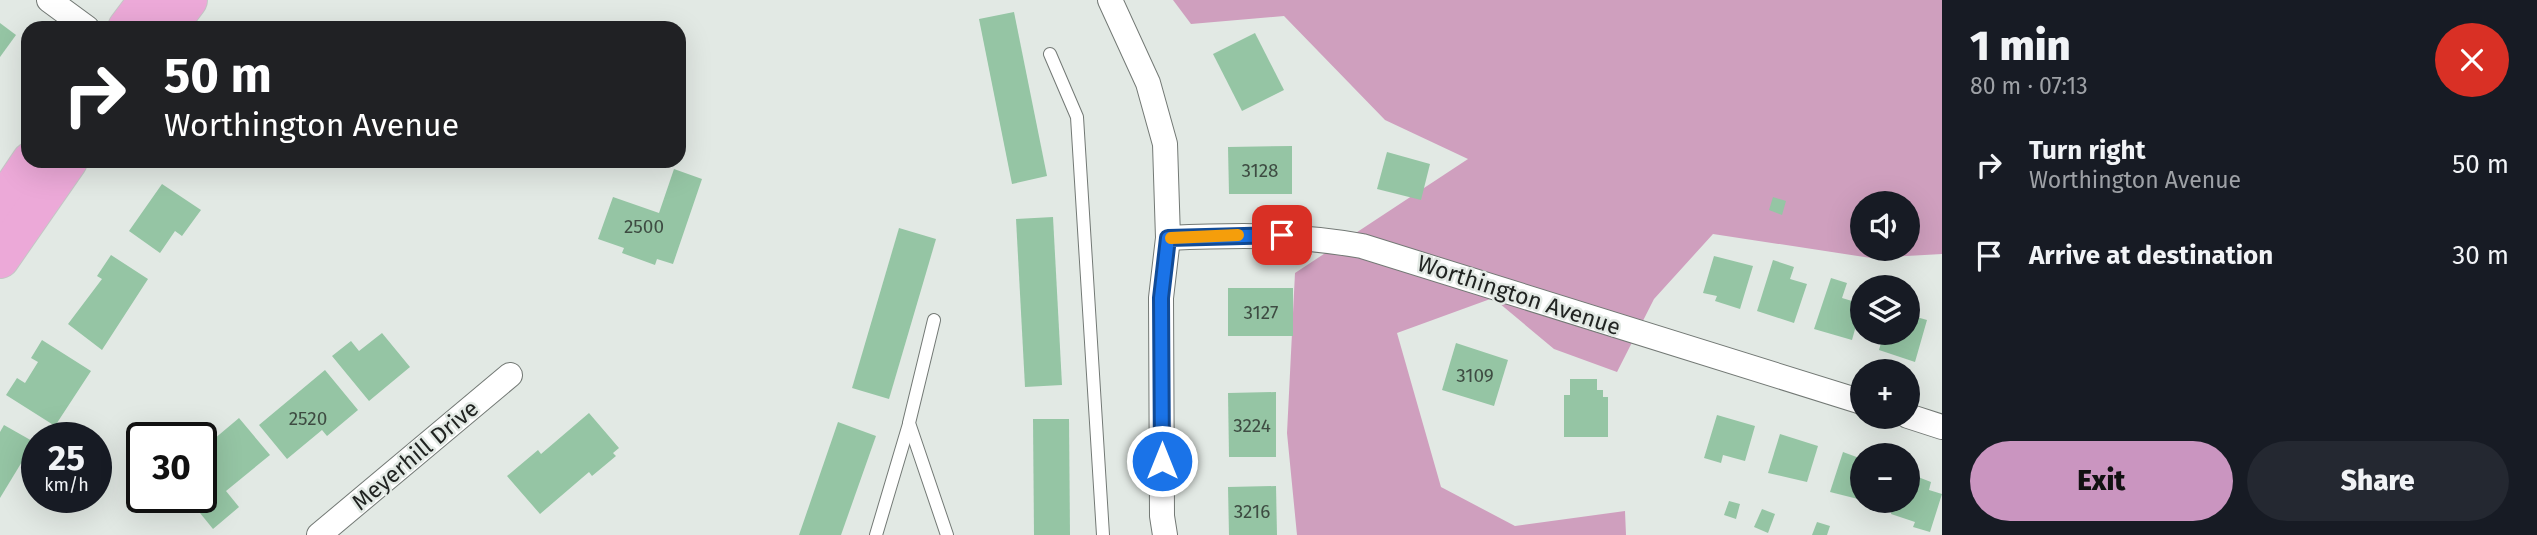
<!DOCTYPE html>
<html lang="en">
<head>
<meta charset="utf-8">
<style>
	:root { --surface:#171b24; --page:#242831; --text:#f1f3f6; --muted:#9ea1a6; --accent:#ca95c0 }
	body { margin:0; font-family:"Fira Sans",sans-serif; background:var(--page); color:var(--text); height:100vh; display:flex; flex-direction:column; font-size:26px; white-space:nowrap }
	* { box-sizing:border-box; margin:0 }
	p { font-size:23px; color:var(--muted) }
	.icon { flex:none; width:38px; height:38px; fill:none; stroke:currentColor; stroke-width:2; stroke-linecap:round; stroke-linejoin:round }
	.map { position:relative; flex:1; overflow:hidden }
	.panel { display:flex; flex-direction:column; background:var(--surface); width:595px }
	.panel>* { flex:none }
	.hud { position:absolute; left:21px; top:21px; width:665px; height:147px; border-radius:21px; box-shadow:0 7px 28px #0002; background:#202124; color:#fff; overflow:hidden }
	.controls { position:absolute; left:1850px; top:191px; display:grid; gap:14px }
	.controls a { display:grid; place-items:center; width:70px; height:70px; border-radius:50%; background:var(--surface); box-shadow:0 7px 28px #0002; font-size:35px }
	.speed { position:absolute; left:21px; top:422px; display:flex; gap:14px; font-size:35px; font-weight:700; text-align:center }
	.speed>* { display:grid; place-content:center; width:91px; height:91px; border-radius:50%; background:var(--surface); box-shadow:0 7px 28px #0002; line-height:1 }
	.speed small { font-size:18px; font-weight:400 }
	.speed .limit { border:4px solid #111; border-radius:10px; background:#fff; color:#111 }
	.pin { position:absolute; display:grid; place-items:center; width:60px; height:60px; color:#fff; margin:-30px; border-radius:14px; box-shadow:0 4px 10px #0006 }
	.me { position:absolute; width:77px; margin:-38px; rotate:0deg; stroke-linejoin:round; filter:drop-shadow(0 0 5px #0008) }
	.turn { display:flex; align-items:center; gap:24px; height:147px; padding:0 28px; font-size:32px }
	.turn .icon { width:91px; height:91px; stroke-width:2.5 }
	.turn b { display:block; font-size:49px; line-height:60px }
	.round { display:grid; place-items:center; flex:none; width:74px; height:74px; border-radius:37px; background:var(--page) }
	.headline { display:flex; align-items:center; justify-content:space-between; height:119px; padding:0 28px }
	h1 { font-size:42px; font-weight:800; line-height:52px }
	.action { display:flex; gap:14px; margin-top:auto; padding:14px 28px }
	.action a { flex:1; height:80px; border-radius:42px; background:var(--accent); color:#111; font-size:28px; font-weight:800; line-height:80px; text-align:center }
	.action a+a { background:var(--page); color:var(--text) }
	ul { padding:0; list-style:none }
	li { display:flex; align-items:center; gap:21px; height:91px; padding:0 28px }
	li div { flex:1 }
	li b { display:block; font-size:26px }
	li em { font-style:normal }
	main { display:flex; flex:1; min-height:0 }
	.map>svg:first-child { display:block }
	.forest { fill:#cf9fbe; fill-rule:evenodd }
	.building { fill:#95c5a4 }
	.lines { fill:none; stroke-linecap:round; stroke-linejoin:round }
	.service-casing { stroke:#737975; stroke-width:14 }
	.minor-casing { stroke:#737975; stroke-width:26 }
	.primary-casing { stroke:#c5c6c6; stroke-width:40 }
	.service { stroke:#fff; stroke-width:12 }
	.minor { stroke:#fff; stroke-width:24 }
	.primary { stroke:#eca9d8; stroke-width:38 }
	.route-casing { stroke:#114b97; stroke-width:18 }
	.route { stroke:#1a73e8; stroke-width:12 }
	.slow { stroke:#f59e0b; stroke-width:12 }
	.labels { text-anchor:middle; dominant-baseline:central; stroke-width:5; stroke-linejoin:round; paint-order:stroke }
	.number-label { font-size:19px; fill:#3e4c42 }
	.street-label { font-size:23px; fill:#212422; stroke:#e2e9e4 }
</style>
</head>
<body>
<main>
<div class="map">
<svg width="1942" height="535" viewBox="0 0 1942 535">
	<rect width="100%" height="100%" fill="#e2e9e4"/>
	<path class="forest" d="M1173,0h769v254l-71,4 -158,-24 -59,65 -37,73 -63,-23 -61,-51 -96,35 44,154 74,39 110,-15 1,24h-329l-10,-102 8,-160 173,-114 -83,-39 -101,-104 -93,8zM1862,203h46v45h-46z"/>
	<g class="building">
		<polygon points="1014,12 1047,176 1012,184 979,19"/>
		<polygon points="0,23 16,35 0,57"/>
		<polygon points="1255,33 1284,90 1242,111 1213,54"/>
		<polygon points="1292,146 1292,194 1229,194 1228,147"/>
		<polygon points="1387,152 1430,164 1421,200 1377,189"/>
		<polygon points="674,169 702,179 673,264 657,259 655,265 622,253 624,248 598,239 613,197 659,213"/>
		<polygon points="162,184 201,210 182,236 175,231 160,253 129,231"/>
		<polygon points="1773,197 1786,201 1782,215 1769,210"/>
		<polygon points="1053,217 1062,385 1025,387 1016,219"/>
		<polygon points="899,228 936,239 889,399 852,388"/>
		<polygon points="111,255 148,279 102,350 68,324 102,279 97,276"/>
		<polygon points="1714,256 1753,266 1740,309 1715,301 1717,296 1703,293"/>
		<polygon points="1773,260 1794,267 1790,279 1807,284 1794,323 1757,311"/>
		<polygon points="1831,278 1847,283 1842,298 1862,304 1852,340 1814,329"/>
		<rect x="1228" y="288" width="65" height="48"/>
		<polygon points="1913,316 1927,320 1915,362 1879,350 1884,332 1908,332 1908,319 1911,320"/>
		<polygon points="382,333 410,367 369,401 332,356 351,341 359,351"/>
		<polygon points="42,340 91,371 55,426 6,395 17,378 25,383 38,362 31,358"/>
		<polygon points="1456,343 1508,360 1494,406 1442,390"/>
		<polygon points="325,370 358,410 327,436 322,430 287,459 259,425"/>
		<polygon points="1570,379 1597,379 1597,390 1603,390 1603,397 1608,397 1608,437 1564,437 1564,395 1570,395"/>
		<polygon points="1276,392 1276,457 1229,457 1228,393"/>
		<polygon points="589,413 619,448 613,453 616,456 592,476 589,472 540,514 507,476 538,450 541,454"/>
		<polygon points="1717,415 1755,426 1745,461 1723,455 1721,463 1704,458"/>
		<polygon points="239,418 270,455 226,491 239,507 213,529 187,497 201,497 201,450"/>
		<polygon points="1033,419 1069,419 1070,535 1034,535"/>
		<polygon points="838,422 876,436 841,535 799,535"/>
		<polygon points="4,425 34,442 0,498 0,432"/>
		<polygon points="1780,434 1818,446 1807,482 1768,473"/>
		<polygon points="1843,452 1862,459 1862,500 1830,492"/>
		<polygon points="37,463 37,483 28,477"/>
		<polygon points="1918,477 1931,482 1929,490 1942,494 1930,532 1913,527 1915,522 1891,514 1895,500 1908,500 1908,482 1916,485"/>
		<polygon points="1276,486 1277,535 1229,535 1228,487"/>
		<polygon points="1729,501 1740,504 1736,519 1724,515"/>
		<polygon points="1762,509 1775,514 1768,533 1754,527"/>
		<polygon points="1817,522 1830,526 1827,535 1812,535"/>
	</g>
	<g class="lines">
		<g class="service-casing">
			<g id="service">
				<polyline points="1050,54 1077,117 1103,535"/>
				<polyline points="934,320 909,423 947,535"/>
				<polyline points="876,535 909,424"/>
			</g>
		</g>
		<g class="minor-casing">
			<g id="minor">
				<polyline points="49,0 87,28"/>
				<polyline points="1110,0 1148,83 1165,144 1168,238 1161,298 1162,516 1165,535"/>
				<path d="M1168,238c70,-3 125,-4 194,8l500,156"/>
				<polyline points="1908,416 1942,427"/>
				<polyline points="319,535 510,375"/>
			</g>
		</g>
		<g class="primary-casing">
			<g id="primary">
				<polyline points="127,28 148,0"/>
				<polyline points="167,28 188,0"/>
				<polyline points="0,207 31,161"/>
				<polyline points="0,259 68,161"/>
			</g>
		</g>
		<use href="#service" class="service"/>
		<use href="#minor" class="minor"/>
		<use href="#primary" class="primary"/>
	</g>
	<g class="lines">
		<g class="route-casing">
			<polyline id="route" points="1162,461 1161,298 1168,238 1282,235"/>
		</g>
		<use href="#route" class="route"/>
		<polyline class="slow" points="1171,238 1238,235"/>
	</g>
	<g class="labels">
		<g class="number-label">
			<text x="1260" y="170">3128</text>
			<text x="644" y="226">2500</text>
			<text x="1261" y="312">3127</text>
			<text x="1475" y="375">3109</text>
			<text x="308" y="418">2520</text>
			<text x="1252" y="425">3224</text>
			<text x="1252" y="511">3216</text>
		</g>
		<g class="street-label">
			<text transform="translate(1519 295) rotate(18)">Worthington Avenue</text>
			<text transform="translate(415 455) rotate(-40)">Meyerhill Drive</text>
		</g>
	</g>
</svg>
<div class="controls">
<a><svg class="icon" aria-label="sound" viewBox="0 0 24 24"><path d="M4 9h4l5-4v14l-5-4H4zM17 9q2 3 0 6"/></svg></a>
<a><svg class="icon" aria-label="layers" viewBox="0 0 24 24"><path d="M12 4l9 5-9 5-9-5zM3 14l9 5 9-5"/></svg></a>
<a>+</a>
<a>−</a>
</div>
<div class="speed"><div>25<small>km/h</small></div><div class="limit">30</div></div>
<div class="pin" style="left:1282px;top:235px;background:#d93025"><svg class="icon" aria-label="arrive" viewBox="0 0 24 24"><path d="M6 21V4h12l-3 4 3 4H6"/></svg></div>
<svg class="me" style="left:1162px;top:461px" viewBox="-20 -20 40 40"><circle r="17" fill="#1a73e8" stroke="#fff" stroke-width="3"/><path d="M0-11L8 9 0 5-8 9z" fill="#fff"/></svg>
<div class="hud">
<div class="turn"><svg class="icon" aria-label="right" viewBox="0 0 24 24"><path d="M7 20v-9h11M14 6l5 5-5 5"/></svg><div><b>50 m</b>Worthington Avenue</div></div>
</div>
</div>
<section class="panel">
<div class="headline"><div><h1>1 min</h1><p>80 m · 07:13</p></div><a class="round" style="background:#d93025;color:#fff"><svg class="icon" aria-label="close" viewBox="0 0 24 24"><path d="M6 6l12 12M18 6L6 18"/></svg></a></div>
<ul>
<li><svg class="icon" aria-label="right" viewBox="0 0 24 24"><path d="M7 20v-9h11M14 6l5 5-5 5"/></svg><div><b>Turn right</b><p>Worthington Avenue</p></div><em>50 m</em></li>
<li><svg class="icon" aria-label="arrive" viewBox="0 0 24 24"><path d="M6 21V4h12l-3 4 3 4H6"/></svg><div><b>Arrive at destination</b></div><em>30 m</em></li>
</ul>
<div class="action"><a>Exit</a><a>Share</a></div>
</section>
</main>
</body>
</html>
